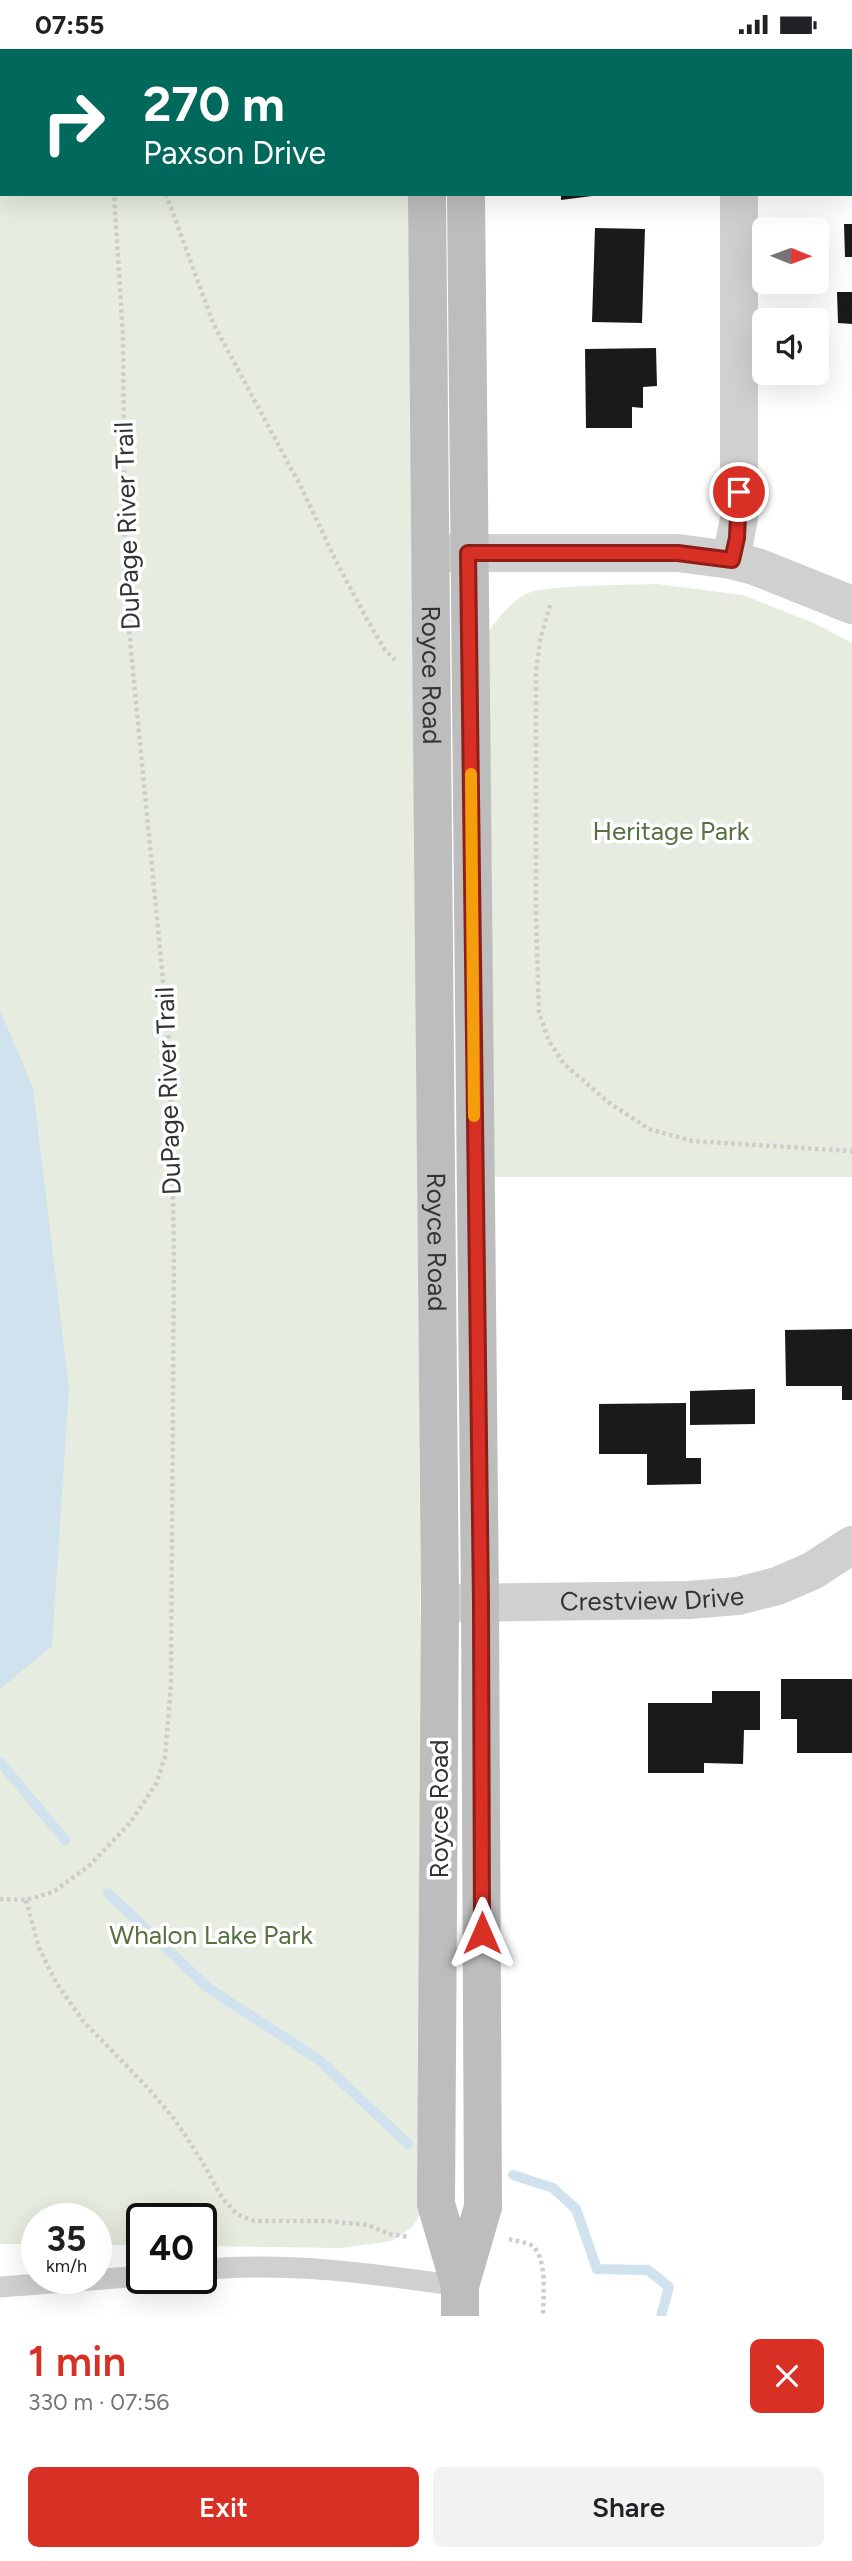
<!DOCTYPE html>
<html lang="en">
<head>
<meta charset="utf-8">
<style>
	:root { --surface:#fff; --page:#f2f2f2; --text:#202124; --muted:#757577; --accent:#d93025 }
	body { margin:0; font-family:Figtree,sans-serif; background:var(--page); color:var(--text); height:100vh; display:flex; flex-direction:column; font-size:26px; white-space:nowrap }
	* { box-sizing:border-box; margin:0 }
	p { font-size:23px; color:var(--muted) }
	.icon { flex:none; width:38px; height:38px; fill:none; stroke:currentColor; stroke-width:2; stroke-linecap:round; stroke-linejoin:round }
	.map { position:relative; height:2267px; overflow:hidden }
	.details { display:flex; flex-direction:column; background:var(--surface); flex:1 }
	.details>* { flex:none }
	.banner { position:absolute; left:0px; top:0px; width:852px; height:147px; box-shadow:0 7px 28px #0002; background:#00695c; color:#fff; overflow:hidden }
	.needle { width:46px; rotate:91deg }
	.buttons { position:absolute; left:752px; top:168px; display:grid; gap:14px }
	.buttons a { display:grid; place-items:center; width:77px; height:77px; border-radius:10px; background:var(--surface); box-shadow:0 7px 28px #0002; font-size:35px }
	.speed { position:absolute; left:21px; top:2154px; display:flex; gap:14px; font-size:35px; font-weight:700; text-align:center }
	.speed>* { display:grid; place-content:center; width:91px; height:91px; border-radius:50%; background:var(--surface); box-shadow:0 7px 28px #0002; line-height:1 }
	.speed small { font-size:18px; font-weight:400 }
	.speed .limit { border:4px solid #111; border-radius:10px; background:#fff; color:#111 }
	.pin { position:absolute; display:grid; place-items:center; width:60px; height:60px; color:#fff; margin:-30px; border:4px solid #fff; border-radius:50%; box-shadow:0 2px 7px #0007 }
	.me { position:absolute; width:77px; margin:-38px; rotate:0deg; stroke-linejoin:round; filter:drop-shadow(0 0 5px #0008) }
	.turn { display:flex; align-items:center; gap:24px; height:147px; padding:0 28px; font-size:32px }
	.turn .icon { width:91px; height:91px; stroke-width:2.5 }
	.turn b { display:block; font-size:49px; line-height:60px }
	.round { display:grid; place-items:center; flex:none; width:74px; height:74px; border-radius:10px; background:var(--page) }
	.overview { display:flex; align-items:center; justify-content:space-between; height:119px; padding:0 28px }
	h1 { font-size:42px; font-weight:600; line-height:52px; color:var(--accent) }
	.action { display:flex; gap:14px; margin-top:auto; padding:14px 28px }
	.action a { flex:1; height:80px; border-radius:10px; background:var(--accent); color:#fff; font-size:28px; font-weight:600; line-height:80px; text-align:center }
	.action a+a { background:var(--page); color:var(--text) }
	.status { display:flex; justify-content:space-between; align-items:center; height:49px; padding:0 35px; background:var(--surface); direction:ltr }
	.status svg { height:19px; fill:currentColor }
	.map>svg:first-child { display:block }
	.green { fill:#e6ecdf }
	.water { fill:#cfe2ee }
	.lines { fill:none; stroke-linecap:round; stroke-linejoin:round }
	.stream { stroke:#cfe2ee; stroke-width:10 }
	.building { fill:#1a1a1a }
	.path { stroke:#cdcdcd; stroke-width:4.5; stroke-dasharray:3.5 3.5; stroke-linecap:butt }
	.lane { stroke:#d0d0d0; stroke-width:21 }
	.street { stroke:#d0d0d0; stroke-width:38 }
	.secondary { stroke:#bdbdbd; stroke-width:38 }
	.route-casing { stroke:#8d1f18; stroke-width:18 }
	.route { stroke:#d93025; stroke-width:12 }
	.slow { stroke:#f59e0b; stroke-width:12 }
	.labels { text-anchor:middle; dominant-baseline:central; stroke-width:7; stroke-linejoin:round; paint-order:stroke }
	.street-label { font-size:26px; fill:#333; stroke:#fff }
	.park-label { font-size:26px; fill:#56703f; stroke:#fff }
</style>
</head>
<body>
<div class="status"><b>07:55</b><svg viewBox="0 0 49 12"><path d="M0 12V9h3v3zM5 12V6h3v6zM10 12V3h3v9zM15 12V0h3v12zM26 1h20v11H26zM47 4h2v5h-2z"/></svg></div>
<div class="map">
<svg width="852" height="2267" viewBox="0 0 852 2267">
	<rect width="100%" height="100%" fill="#fff"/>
	<g class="green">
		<polygon points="0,0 408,0 2,2 2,145 410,145 425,2157 413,2177 392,2192 341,2199 201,2197 201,2170 142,2170 142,2196 96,2196 96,2170 37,2170 37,2195 0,2195"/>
		<path d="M657,535l86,11 73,29 36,19v534h-358l-7,-544c12,-15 22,-30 39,-39 16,-9 106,-9 131,-10z"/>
	</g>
	<polygon class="water" points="0,961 33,1039 69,1339 52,1597 0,1640"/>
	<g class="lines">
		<g class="stream">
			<polyline points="0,1713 65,1791"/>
			<polyline points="108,1844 207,1938 319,2011 408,2095"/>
			<polyline points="513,2126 553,2139 576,2160 597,2220 648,2221 669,2238 661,2267"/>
		</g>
	</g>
	<g class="building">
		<polygon points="561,145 592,145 592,147 561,151"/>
		<polygon points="844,175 852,175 852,208 845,208"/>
		<polygon points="595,179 645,180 642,274 592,273"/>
		<polygon points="837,243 852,243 852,275 838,274"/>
		<polygon points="656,299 657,337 643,338 643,359 632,358 632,379 586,379 585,300"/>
		<polygon points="852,1280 852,1351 842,1351 842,1337 786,1337 785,1281"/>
		<polygon points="755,1340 755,1375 690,1376 690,1342"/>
		<polygon points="686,1354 686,1409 701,1409 701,1435 647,1436 647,1405 599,1405 599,1355"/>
		<polygon points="781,1630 852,1630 852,1704 797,1704 797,1670 781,1670"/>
		<polygon points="712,1642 760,1642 760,1681 744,1681 743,1715 704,1714 704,1724 648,1724 648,1654 712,1654"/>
	</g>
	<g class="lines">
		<g class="path">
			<polyline points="105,0 105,2"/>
			<polyline points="166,145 213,274 301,438 336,512 369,574 385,601 395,611"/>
			<polyline points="550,556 540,592 536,622 536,868 539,964 549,992 564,1015 608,1053 649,1080 692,1092 852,1102"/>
			<polyline points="0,1850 26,1851 53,1843 89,1817 130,1774 156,1735 165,1708 171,1636 174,1201 170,1004 125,539 123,287 114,145"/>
			<polyline points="26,1851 39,1899 57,1935 83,1972 147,2038 175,2071 200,2109 223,2150 237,2165 254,2172 328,2172 368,2176 389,2185 410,2188"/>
			<path d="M509,2190c7,2 17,3 22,6 17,11 12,54 12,71"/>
		</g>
		<g class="lane">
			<path d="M201,2221c86,-9 174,4 259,16"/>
			<polyline points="0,2238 142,2227"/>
		</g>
		<g class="street">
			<polyline points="850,19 852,19"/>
			<polyline points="436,504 678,504 731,511 757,518 852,556"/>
			<polyline points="731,511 739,469 739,145"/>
			<path id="s1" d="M446,1554l243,-3 49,-4 39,-10 35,-15 40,-26"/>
		</g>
		<g class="secondary">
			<polyline points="426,0 426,2"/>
			<polyline points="465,0 465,2"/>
			<path id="s2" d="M427,145l13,1409 -4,601 24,82v30"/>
			<polyline points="460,2237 483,2158 480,1554 466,145"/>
		</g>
	</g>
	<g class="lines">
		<g class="route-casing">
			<polyline id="route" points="482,1884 481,1554 468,504 678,504 732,511 737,489 739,443"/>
		</g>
		<use href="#route" class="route"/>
		<polyline class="slow" points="471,725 474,1067"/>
	</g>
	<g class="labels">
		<g class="street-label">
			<text transform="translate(127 477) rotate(-92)">DuPage River Trail</text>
			<text stroke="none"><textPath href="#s2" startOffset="481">Royce Road</textPath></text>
			<text transform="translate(168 1042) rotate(-92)">DuPage River Trail</text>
			<text stroke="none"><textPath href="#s2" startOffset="1048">Royce Road</textPath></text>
			<text stroke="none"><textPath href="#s1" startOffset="206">Crestview Drive</textPath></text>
			<text transform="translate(439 1760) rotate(-90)">Royce Road</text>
		</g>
		<g class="park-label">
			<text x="671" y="782">Heritage Park</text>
			<text x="211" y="1886">Whalon Lake Park</text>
		</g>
	</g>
</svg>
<div class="buttons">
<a><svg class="needle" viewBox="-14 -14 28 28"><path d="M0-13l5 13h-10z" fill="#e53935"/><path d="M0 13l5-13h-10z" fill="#757577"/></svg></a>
<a><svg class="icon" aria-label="sound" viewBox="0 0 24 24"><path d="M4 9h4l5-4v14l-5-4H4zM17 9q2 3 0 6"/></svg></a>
</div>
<div class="speed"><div>35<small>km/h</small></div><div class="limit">40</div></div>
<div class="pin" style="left:739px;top:443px;background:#d93025"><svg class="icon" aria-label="arrive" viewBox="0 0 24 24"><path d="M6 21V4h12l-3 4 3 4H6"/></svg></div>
<svg class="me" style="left:482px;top:1884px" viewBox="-20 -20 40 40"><path d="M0-17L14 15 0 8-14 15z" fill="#d93025" stroke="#fff" stroke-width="4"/></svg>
<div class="banner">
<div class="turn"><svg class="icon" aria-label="right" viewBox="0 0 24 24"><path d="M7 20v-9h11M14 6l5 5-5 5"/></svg><div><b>270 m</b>Paxson Drive</div></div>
</div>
</div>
<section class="details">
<div class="overview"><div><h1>1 min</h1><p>330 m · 07:56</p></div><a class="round" style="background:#d93025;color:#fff"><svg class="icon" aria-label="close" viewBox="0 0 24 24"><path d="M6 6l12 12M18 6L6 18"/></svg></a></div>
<div class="action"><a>Exit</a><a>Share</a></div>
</section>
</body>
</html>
